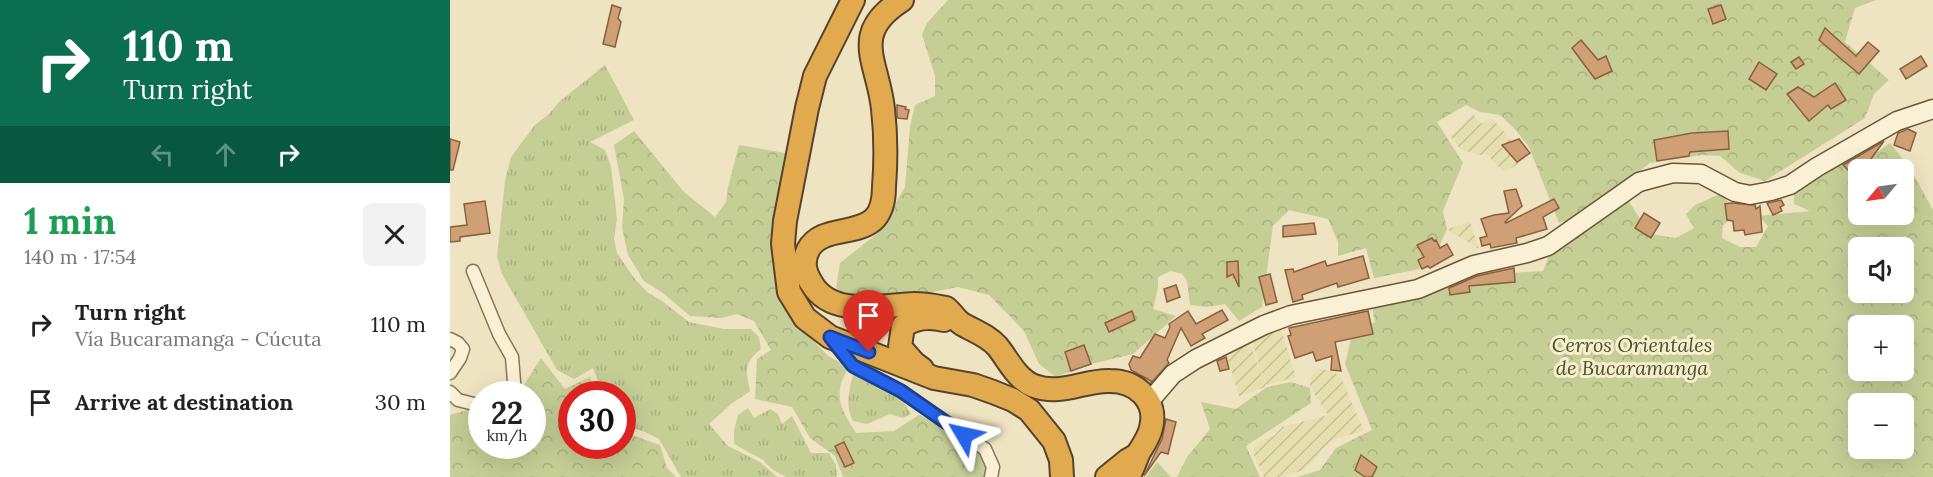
<!DOCTYPE html>
<html lang="en">
<head>
<meta charset="utf-8">
<style>
	:root { --surface:#fff; --page:#f2f2f2; --text:#222; --muted:#767676 }
	body { margin:0; font-family:Lora,serif; background:var(--page); color:var(--text); height:100vh; display:flex; flex-direction:column; font-size:22px; white-space:nowrap }
	* { box-sizing:border-box; margin:0 }
	p { font-size:20px; color:var(--muted) }
	.icon { flex:none; width:33px; height:33px; fill:none; stroke:currentColor; stroke-width:2; stroke-linecap:round; stroke-linejoin:round }
	.map { position:relative; flex:1; overflow:hidden }
	.sheet { display:flex; flex-direction:column; background:var(--surface); width:450px }
	.sheet>* { flex:none }
	.guide { background:#0b6e4f; color:#fff; overflow:hidden }
	.needle { width:39px; rotate:241deg }
	.buttons { position:absolute; left:1398px; top:159px; display:grid; gap:12px }
	.buttons a { display:grid; place-items:center; width:66px; height:66px; border-radius:9px; background:var(--surface); box-shadow:0 6px 24px #0002; font-size:30px }
	.speed { position:absolute; left:18px; top:381px; display:flex; gap:12px; font-size:30px; font-weight:700; text-align:center }
	.speed>* { display:grid; place-content:center; width:78px; height:78px; border-radius:50%; background:var(--surface); box-shadow:0 6px 24px #0002; line-height:1 }
	.speed small { font-size:15px; font-weight:400 }
	.speed .limit { border:9px solid #d22; background:#fff; color:#111 }
	.pin { position:absolute; display:grid; place-items:center; width:51px; height:51px; color:#fff; margin:-62px -26px; border-radius:50% 50% 50% 0; rotate:-45deg; box-shadow:0 0 6px #0007 }
	.pin .icon { rotate:45deg }
	.me { position:absolute; width:66px; margin:-33px; rotate:306deg; stroke-linejoin:round; filter:drop-shadow(0 0 4px #0008) }
	.turn { display:flex; align-items:center; gap:21px; height:126px; padding:0 24px; font-size:27px }
	.turn .icon { width:78px; height:78px; stroke-width:2.5 }
	.turn b { display:block; font-size:42px; line-height:51px }
	.lanes { display:flex; align-items:center; height:57px; padding:0 24px; background:#0003; justify-content:center; gap:30px; direction:ltr }
	.lanes .off { opacity:.35 }
	.round { display:grid; place-items:center; flex:none; width:63px; height:63px; border-radius:9px; background:var(--page) }
	.summary { display:flex; align-items:center; justify-content:space-between; height:102px; padding:0 24px }
	h1 { font-size:36px; font-weight:700; line-height:45px; color:#1e9e55 }
	ul { padding:0; list-style:none }
	li { display:flex; align-items:center; gap:18px; height:78px; padding:0 24px }
	li div { flex:1 }
	li b { display:block; font-size:22px }
	li em { font-style:normal }
	main { display:flex; flex:1; min-height:0 }
	.map>svg:first-child { display:block }
	.farmland { fill:url(#farmland-furrows) }
	.grass { fill:url(#grass-tufts) }
	.forest { fill:url(#forest-crowns); fill-rule:evenodd }
	.building { fill:#cfa076; stroke:#89603d; stroke-width:1.5 }
	.lines { fill:none; stroke-linecap:round; stroke-linejoin:round }
	.street-casing { stroke:#897558; stroke-width:15 }
	.secondary-casing { stroke:#6b563b; stroke-width:21 }
	.highway-casing { stroke:#57432d; stroke-width:26 }
	.street { stroke:#faf1d5; stroke-width:12 }
	.secondary { stroke:#faf1d5; stroke-width:18 }
	.highway { stroke:#e2aa4f; stroke-width:22 }
	.route-casing { stroke:#184099; stroke-width:15 }
	.route { stroke:#2563eb; stroke-width:10 }
	.labels { text-anchor:middle; dominant-baseline:central; stroke-width:6; stroke-linejoin:round; paint-order:stroke }
	.park-label { font-size:20px; font-style:italic; fill:#465623; stroke:#f7eed1 }
</style>
</head>
<body>
<main>
<section class="sheet">
<div class="guide">
<div class="turn"><svg class="icon" aria-label="right" viewBox="0 0 24 24"><path d="M7 20v-9h11M14 6l5 5-5 5"/></svg><div><b>110 m</b>Turn right</div></div>
<div class="lanes"><svg class="icon off" aria-label="left" viewBox="0 0 24 24"><path d="M17 20v-9H6M10 6l-5 5 5 5"/></svg><svg class="icon off" aria-label="ahead" viewBox="0 0 24 24"><path d="M12 20V5M6 11l6-6 6 6"/></svg><svg class="icon" aria-label="right" viewBox="0 0 24 24"><path d="M7 20v-9h11M14 6l5 5-5 5"/></svg></div>
</div>
<div class="summary"><div><h1>1 min</h1><p>140 m · 17:54</p></div><a class="round"><svg class="icon" aria-label="close" viewBox="0 0 24 24"><path d="M6 6l12 12M18 6L6 18"/></svg></a></div>
<ul>
<li><svg class="icon" aria-label="right" viewBox="0 0 24 24"><path d="M7 20v-9h11M14 6l5 5-5 5"/></svg><div><b>Turn right</b><p>Vía Bucaramanga - Cúcuta</p></div><em>110 m</em></li>
<li><svg class="icon" aria-label="arrive" viewBox="0 0 24 24"><path d="M6 21V4h12l-3 4 3 4H6"/></svg><div><b>Arrive at destination</b></div><em>30 m</em></li>
</ul>
</section>
<div class="map">
<svg width="1483" height="477" viewBox="0 0 1483 477">
	<defs>
		<pattern id="farmland-furrows" width="10" height="10" patternUnits="userSpaceOnUse" patternTransform="scale(1.5)"><rect width="10" height="10" fill="#e5e0ae"/><path d="M-1 1l2-2M0 10L10 0M9 11l2-2" fill="none" stroke="#c5c095"/></pattern>
		<pattern id="grass-tufts" width="24" height="20" patternUnits="userSpaceOnUse" patternTransform="scale(1.5)"><rect width="24" height="20" fill="#c4ce95"/><path d="M3 7l-1-3M5 7V3M7 7l1-3M15 17l-1-3M17 17v-4M19 17l1-3" fill="none" stroke="#a9b180"/></pattern>
		<pattern id="forest-crowns" width="20" height="18" patternUnits="userSpaceOnUse" patternTransform="scale(1.5)"><rect width="20" height="18" fill="#c4ce95"/><path d="M2 6a3 3 0 1 1 6 0M12 15a3 3 0 1 1 6 0" fill="none" stroke="#a9b180"/></pattern>
	</defs>
	<rect width="100%" height="100%" fill="#efe4c1"/>
	<g class="farmland">
		<polygon points="1023,114 1031,124 1041,118 1054,131 1075,160 1054,172 1036,154 1030,155 1010,149 1000,136 1005,133"/>
		<polygon points="1020,222 1029,249 997,229"/>
		<polygon points="830,326 846,377 815,385 815,387 789,396 774,347 797,336 814,381 800,336"/>
		<polygon points="869,368 890,375 914,431 884,439 872,449 867,458 853,470 833,477 814,477 802,451 809,441 824,436 832,427 878,415 860,387 861,376"/>
	</g>
	<g class="grass">
		<path d="M155,65l29,55 -44,22 15,8 6,16 6,53 -3,20 3,14 17,25 13,14 15,9 27,21 35,7h27l8,8 2,12c-18,14 -15,22 -11,42l-19,13 -22,20 19,22 32,16 17,15h-96l-22,-38 -16,-8 -20,-5 -1,-32h-19l-10,-26 -19,11 -17,-9 -55,-96 -5,-17 8,-76 6,-24 24,-32 14,-11 10,-12z"/>
		<path d="M405,368l39,19 17,27 -8,4 -13,-4 -23,10 -14,-3c-9,-18 -3,-34 2,-53z"/>
		<polygon points="298,408 304,418 320,409 328,414 332,424 342,416 361,453 379,453 386,465 387,477 336,477 322,469 313,460 284,444 284,431 288,415"/>
	</g>
	<g class="forest">
		<polygon points="498,0 1426,0 1405,8 1395,42 1439,80 1424,94 1415,118 1315,181 1290,173 1270,156 1252,155 1200,163 1132,215 1109,223 1079,147 1065,129 1050,115 1030,112 1016,105 987,122 1013,163 993,211 997,229 980,267 924,278 916,248 888,256 888,242 878,219 839,210 823,226 812,307 789,321 775,304 757,307 740,305 737,281 732,274 721,271 708,277 708,288 703,309 726,316 683,354 641,364 606,377 589,364 574,331 539,295 508,287 467,295 403,301 386,288 390,263 428,233 455,187 460,127 465,105 485,96 485,76 472,35 477,23"/>
		<path d="M184,131l50,61 31,25 11,-15 2,-15 11,-42 46,8 20,-6 -20,106 15,66 9,17 19,20 21,11c-17,28 -9,40 7,66l38,-2 25,-16 30,14 45,30 -5,18h-146l-8,-21 -25,-18 -18,-31 -37,-8 2,-40 14,-9 -17,-29 -17,-7 -16,4 -31,-2 -27,-23 -19,-12 -16,-26 -6,-27 2,-29 -10,-54z"/>
		<path d="M1440,143l20,25 23,42v267h-636l23,-7 16,-22 36,-18 -27,-66 7,-30 23,-12 -5,-26 115,-38 11,16 47,-3 13,-33 50,-21 20,-20 24,37 26,4 18,-10 -8,-14 9,-9 25,-11 20,19 -17,12 -1,13 18,9h16l12,-21 -10,-10 52,-5 -16,-7v-18l24,-17 25,-5 5,-8 28,-3zM1408,170h46v44h-46zM1408,248h46v44h-46zM1408,326h46v44h-46zM1408,404h46v44h-46z"/>
		<polygon points="91,358 115,389 140,377 147,394 122,394 122,446 172,446 173,432 210,445 217,468 226,477 0,477 0,415 31,406 32,446 82,446 82,394 68,394"/>
		<polygon points="841,382 860,388 861,403 796,446 810,477 727,477 737,457 760,429 751,402 786,409 817,387"/>
		<polygon points="707,462 721,477 696,477"/>
	</g>
	<g class="building">
		<polygon points="162,5 171,8 168,18 171,22 165,47 153,44"/>
		<polygon points="1271,5 1276,19 1263,24 1258,9"/>
		<polygon points="1375,28 1406,56 1418,42 1429,51 1409,74 1369,40"/>
		<polygon points="1131,40 1148,60 1156,56 1162,71 1145,79 1122,48"/>
		<polygon points="1471,56 1477,66 1456,79 1450,69"/>
		<polygon points="1349,57 1354,64 1346,69 1341,62"/>
		<polygon points="1309,62 1327,74 1316,90 1299,79"/>
		<polygon points="1385,83 1396,100 1381,109 1378,105 1359,121 1337,94 1348,87 1364,97"/>
		<polygon points="447,105 456,107 455,109 459,110 457,119 447,118"/>
		<polygon points="1458,129 1466,133 1460,151 1444,145 1448,133"/>
		<polygon points="1278,131 1279,149 1240,152 1239,156 1207,161 1204,140 1242,133"/>
		<polygon points="0,139 10,142 3,170 0,170"/>
		<polygon points="1069,139 1080,153 1067,162 1052,145"/>
		<polygon points="1434,141 1413,170 1408,170 1408,174 1406,178 1393,165"/>
		<polygon points="1066,189 1072,206 1055,222 1056,223 1104,199 1109,208 1093,217 1097,229 1066,238 1067,243 1041,248 1040,244 1032,246 1030,238 1037,236 1031,219 1044,215 1059,213 1054,191"/>
		<polygon points="1331,200 1334,205 1330,207 1332,211 1323,215 1317,203"/>
		<polygon points="35,201 40,233 10,237 10,241 0,242 0,227 17,225 14,204"/>
		<polygon points="1282,203 1305,205 1306,209 1310,206 1312,232 1295,235 1294,230 1284,231 1283,221 1277,220 1275,204"/>
		<polygon points="1194,213 1210,223 1201,238 1185,228"/>
		<polygon points="864,223 866,234 833,237 833,226"/>
		<polygon points="982,238 984,241 986,240 990,248 997,244 1003,255 980,268 978,266 972,269 968,260 974,257 967,245"/>
		<polygon points="913,256 919,278 888,287 887,283 852,295 853,299 843,302 835,270 843,269 844,272 875,261 877,266"/>
		<polygon points="788,261 789,287 783,274 777,277 777,262"/>
		<polygon points="1064,268 1065,282 1019,286 1020,292 1000,295 999,288 1027,276"/>
		<polygon points="820,274 827,302 816,305 809,277"/>
		<polygon points="726,285 730,297 717,302 714,289"/>
		<polygon points="772,310 778,320 752,334 755,338 741,346 731,328 717,360 719,363 701,383 701,381 681,370 679,364 683,356 690,358 705,334 715,338 720,327 719,324 738,311 746,324"/>
		<polygon points="682,311 685,320 659,332 655,323"/>
		<polygon points="918,311 923,334 885,342 891,371 881,370 882,356 866,361 863,352 845,358 838,336 841,335 839,328"/>
		<polygon points="634,345 641,364 621,371 615,352"/>
		<polygon points="776,357 779,369 770,371 767,361"/>
		<polygon points="716,419 726,422 718,454 711,452 694,476 712,439"/>
		<polygon points="394,442 404,463 395,467 385,446"/>
		<polygon points="911,455 927,467 922,477 915,477 905,470"/>
	</g>
	<g class="lines">
		<g class="street-casing">
			<g id="street">
				<polyline points="23,271 49,334 62,357 65,394"/>
				<polyline points="0,339 8,343 13,349 10,358 0,373"/>
				<polyline points="384,343 403,366 451,391 535,449 543,467 541,477"/>
				<polyline points="0,392 8,400 32,406"/>
			</g>
		</g>
		<g class="secondary-casing">
			<polyline id="secondary" points="699,402 723,374 746,359 814,325 841,315 968,289 1024,265 1077,253 1098,246 1189,182 1223,173 1251,174 1285,192 1300,195 1321,191 1340,185 1367,167 1447,121 1483,109"/>
		</g>
		<g class="highway-casing">
			<g id="highway">
				<polyline points="403,0 365,76 357,108 335,221 333,244 339,292 355,318 380,337 484,378 523,385 543,392 563,400 579,410 604,441 611,460 612,477"/>
				<path d="M452,0c-53,34 -24,61 -19,109 3,26 3,52 1,78 0,12 -2,25 -11,33 -19,16 -52,6 -65,30 -6,13 -3,23 4,34 20,34 71,21 102,20 11,0 22,2 32,4 6,5 10,12 16,16 12,7 25,11 35,22 11,13 19,33 37,40 28,10 50,-6 76,-5 26,0 48,19 41,47 -2,9 -7,16 -12,24 -4,9 -6,17 -11,25"/>
				<path d="M472,369l-8,-6 -14,-16 3,-21c13,-9 26,-10 41,-6"/>
				<polyline points="657,477 678,460 687,455"/>
			</g>
		</g>
		<use href="#street" class="street"/>
		<use href="#secondary" class="secondary"/>
		<use href="#highway" class="highway"/>
	</g>
	<g class="lines">
		<g class="route-casing">
			<polyline id="route" points="419,352 380,337 403,366 451,391 514,435"/>
		</g>
		<use href="#route" class="route"/>
	</g>
	<g class="labels">
		<g class="park-label">
			<text x="1182" y="344">Cerros Orientales<tspan x="1182" dy="23">de Bucaramanga</tspan></text>
		</g>
	</g>
</svg>
<div class="buttons">
<a><svg class="needle" viewBox="-14 -14 28 28"><path d="M0-13l5 13h-10z" fill="#e53935"/><path d="M0 13l5-13h-10z" fill="#767676"/></svg></a>
<a><svg class="icon" aria-label="sound" viewBox="0 0 24 24"><path d="M4 9h4l5-4v14l-5-4H4zM17 9q2 3 0 6"/></svg></a>
<a>+</a>
<a>−</a>
</div>
<div class="speed"><div>22<small>km/h</small></div><div class="limit">30</div></div>
<div class="pin" style="left:419px;top:352px;background:#d93025"><svg class="icon" aria-label="arrive" viewBox="0 0 24 24"><path d="M6 21V4h12l-3 4 3 4H6"/></svg></div>
<svg class="me" style="left:514px;top:435px" viewBox="-20 -20 40 40"><path d="M0-17L14 15 0 8-14 15z" fill="#2563eb" stroke="#fff" stroke-width="4"/></svg>
</div>
</main>
</body>
</html>
